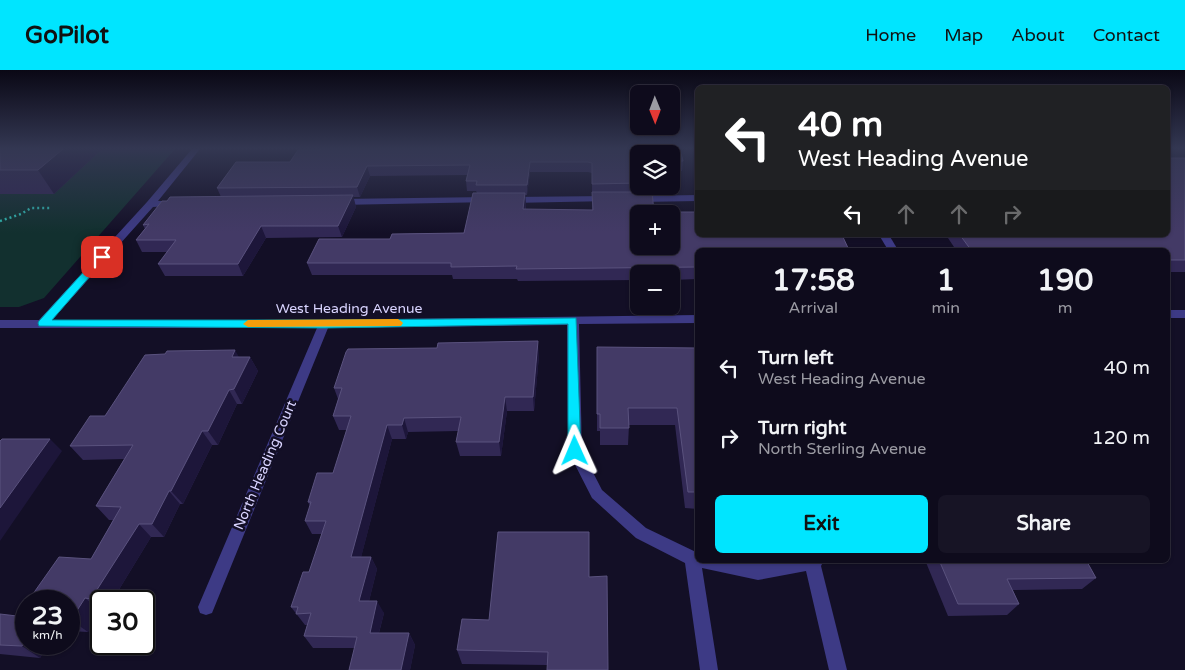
<!DOCTYPE html>
<html lang="en">
<head>
<meta charset="utf-8">
<style>
	:root { --surface:#0e0b1c; --page:#171425; --text:#f1f3f6; --muted:#9b9ba3; --line:#2e2b3b; --accent:#00e5ff }
	body { margin:0; font-family:"Varela Round",sans-serif; background:var(--page); color:var(--text); height:100vh; display:flex; flex-direction:column; font-size:19px; white-space:nowrap }
	* { box-sizing:border-box; margin:0 }
	p { font-size:16px; color:var(--muted) }
	.icon { flex:none; width:28px; height:28px; fill:none; stroke:currentColor; stroke-width:2; stroke-linecap:round; stroke-linejoin:round }
	.map { position:relative; flex:1; overflow:hidden }
	.panel { position:absolute; left:695px; top:178px; width:475px; height:315px; display:flex; flex-direction:column; background:var(--surface); border-radius:8px; box-shadow:0 1px 4px #0004,0 0 0 1px var(--line) }
	.panel>* { flex:none }
	.banner { position:absolute; left:695px; top:15px; width:475px; height:152px; border-radius:8px; box-shadow:0 1px 4px #0004,0 0 0 1px var(--line); background:#202124; color:#fff; overflow:hidden }
	.needle { width:32px; rotate:179deg }
	.controls { position:absolute; left:630px; top:15px; display:grid; gap:10px }
	.controls a { display:grid; place-items:center; width:50px; height:50px; border-radius:8px; background:var(--surface); box-shadow:0 1px 4px #0004,0 0 0 1px var(--line); font-size:25px }
	.speed { position:absolute; left:15px; top:520px; display:flex; gap:10px; font-size:25px; font-weight:700; text-align:center }
	.speed>* { display:grid; place-content:center; width:65px; height:65px; border-radius:50%; background:var(--surface); box-shadow:0 1px 4px #0004,0 0 0 1px var(--line); line-height:1 }
	.speed small { font-size:12px; font-weight:400 }
	.speed .limit { border:2px solid #111; border-radius:8px; background:#fff; color:#111 }
	.pin { position:absolute; display:grid; place-items:center; width:42px; height:42px; color:#fff; margin:-21px; border-radius:10px; box-shadow:0 2px 8px #0006 }
	.me { position:absolute; width:55px; margin:-28px; rotate:359deg; stroke-linejoin:round; filter:drop-shadow(0 0 4px #0008) }
	.turn { display:flex; align-items:center; gap:18px; height:105px; padding:0 20px; font-size:22px }
	.turn .icon { width:65px; height:65px; stroke-width:2.5 }
	.turn b { display:block; font-size:35px; line-height:42px }
	.lanes { display:flex; align-items:center; height:48px; padding:0 20px; background:#0003; justify-content:center; gap:25px; direction:ltr }
	.lanes .off { opacity:.35 }
	.eta { display:flex; justify-content:space-evenly; align-items:center; height:85px; text-align:center }
	.eta b { font-size:30px; font-weight:700; line-height:35px }
	.primary-button { display:flex; gap:10px; margin-top:auto; padding:10px 20px }
	.primary-button a { flex:1; height:58px; border-radius:8px; background:var(--accent); color:#111; font-size:20px; font-weight:700; line-height:58px; text-align:center }
	.primary-button a+a { background:var(--page); color:var(--text) }
	ul { padding:0; list-style:none }
	li { display:flex; align-items:center; gap:15px; height:70px; padding:0 20px }
	li div { flex:1 }
	li b { display:block; font-size:19px }
	li em { font-style:normal }
	header { display:flex; align-items:center; gap:30px; box-sizing:border-box; height:70px; padding:0 25px; background:var(--accent); color:#111 }
	header strong { font-size:24px }
	nav { display:flex; gap:28px; margin-inline-start:auto; font-size:18px }
	.map>svg:first-child { display:block }
	.green { fill:#12302f }
	.lines { fill:none; stroke-linecap:round; stroke-linejoin:round }
	.path { stroke:#2fb8b0; stroke-width:2.5; stroke-dasharray:2 3; stroke-linecap:butt }
	.minor { fill:#3d3a85; fill-rule:evenodd }
	.wall { fill:#312854; fill-rule:evenodd }
	.shaded-wall { fill:#1d163a }
	.building { fill:#433a66; stroke:#5a527e; fill-rule:evenodd }
	.route { fill:#00e5ff; stroke:#0095a6 }
	.slow { fill:#f59e0b }
	.labels { text-anchor:middle; dominant-baseline:central; stroke-width:5; stroke-linejoin:round; paint-order:stroke }
	.street-label { font-size:14px; fill:#d9d4ff; stroke:#130f26 }
</style>
</head>
<body>
<header>
<strong>GoPilot</strong>
<nav><a>Home</a><a>Map</a><a>About</a><a>Contact</a></nav>
</header>
<div class="map">
<svg width="1185" height="600" viewBox="0 0 1185 600">
	<rect width="100%" height="100%" fill="#130f26"/>
	<polygon class="green" points="0,79 175,79 44,228 19,237 0,237"/>
	<g class="lines">
		<polyline class="path" points="0,151 21,144 31,138 50,138"/>
		<g class="minor">
			<polygon points="192,79 200,79 158,131 181,131 181,135 153,137 52,250 324,250 698,245 698,253 579,254 582,381 602,420 646,458 698,483 698,490 735,490 758,494 785,490 824,490 821,496 847,600 829,600 806,501 758,510 702,498 718,600 700,600 685,493 636,468 592,428 568,381 567,255 328,258 212,543 206,545 200,543 198,537 317,258 0,258 0,250 39,250 147,132"/>
			<polygon points="698,125 698,131 638,132 633,129 638,126"/>
			<polygon points="608,126 611,127 611,131 510,133 505,130 510,127"/>
			<polygon points="488,127 493,130 491,132 338,135 333,132 338,129"/>
			<polygon points="879,165 889,165 898,180 888,180"/>
			<rect x="1168" y="240" width="17" height="8"/>
		</g>
	</g>
	<g class="wall">
		<polygon points="0,79 102,79 54,124 0,124"/>
		<path d="M321,79h359l3,12 -1,10h-11v-17h-32v32h11v6h2l2,20h44v23h144l7,15h-151v29l-27,1v-6h-32v6l-121,1 -1,-2h-64l-1,-4h-140l-5,-12 12,-24h71l2,-5 72,-1 9,-40h4l-1,-2h-9l-1,-10 1,-6 -97,1 -10,21h-7l3,10 -14,30 -76,1 -23,38h-78l-7,-12 10,-12h-26l-6,-12 9,-11 -2,-4 19,-24h5l3,-4h51l-4,-9 19,-26h54l8,-12h22zM530,102h58l4,1v37l-66,-1v-4l-1,-10h2zM639,144h32v32h-32z"/>
		<polygon points="1185,88 1185,202 1168,202 1168,180 956,180 946,165 1168,165"/>
		<polygon points="597,277 698,278 698,439 685,438 675,355 629,355 628,375 600,375 600,361 597,361"/>
		<polygon points="539,285 534,341 507,341 501,386 460,386 456,372 458,361 408,362 406,369 392,369 361,487 371,487 377,499 369,531 384,543 379,563 409,563 415,575 410,600 349,600 355,578 313,578 304,566 307,555 305,555 291,537 309,502 322,464 312,464 305,451 310,436 308,432 333,403 347,360 339,360 333,346 338,329 334,318"/>
		<polygon points="239,287 250,287 258,301 242,334 237,334 218,375 212,375 183,434 180,434 164,467 151,467 112,531 101,531 101,540 100,540 88,562 69,561 69,531 113,450 109,450 96,436 124,389 83,390 70,376 105,346"/>
		<polygon points="925,490 1086,490 1096,508 1082,519 1013,520 1019,534 1007,545 948,546"/>
		<polygon points="589,507 547,595 462,594 457,580 489,550"/>
		<polygon points="0,544 26,574 49,574 40,588 0,584"/>
	</g>
	<g class="shaded-wall">
		<polygon points="63,79 102,79 54,124 38,100"/>
		<polygon points="530,92 530,102 527,125 527,115"/>
		<polygon points="367,96 370,106 360,127 357,117"/>
		<polygon points="525,123 526,135 524,151 523,139"/>
		<polygon points="353,125 356,137 342,167 338,156"/>
		<polygon points="261,156 266,168 243,206 238,194"/>
		<polygon points="538,271 539,285 534,341 533,327"/>
		<polygon points="235,280 243,294 232,287"/>
		<polygon points="250,287 258,301 242,334 234,319"/>
		<polygon points="229,320 237,334 218,375 208,361"/>
		<polygon points="505,327 507,341 501,386 499,372"/>
		<polygon points="404,348 408,362 406,369 402,355"/>
		<polygon points="387,355 392,369 358,499 351,487"/>
		<polygon points="202,361 212,375 183,434 171,421"/>
		<polygon points="50,369 62,381 0,471 0,438"/>
		<polygon points="169,421 180,434 164,467 152,454"/>
		<polygon points="139,454 151,467 112,531 101,531 101,537 91,529"/>
		<polygon points="371,487 377,499 366,543 359,531"/>
		<polygon points="85,528 100,540 88,562 71,550"/>
		<polygon points="377,531 384,543 376,574 370,563"/>
		<polygon points="409,563 415,575 410,600 401,600"/>
		<polygon points="26,570 26,574 49,574 40,588 22,576"/>
	</g>
	<g class="building">
		<polygon points="0,79 63,79 38,100 0,100"/>
		<polygon points="321,79 680,79 683,91 671,91 671,84 639,84 639,113 592,114 592,93 588,92 530,92 527,115 476,115 477,111 466,111 470,95 367,96 357,117 217,118 236,92 290,92 298,80 320,80"/>
		<polygon points="1168,88 1185,88 1185,190 1168,190 1168,180 971,180 960,165 1168,165"/>
		<path d="M592,122h60l2,20h44v23h144l7,15h-151v17l-182,2 1,-3 -66,1v-4h-144l12,-24h71l2,-5 72,-1 9,-40h52l-2,16 70,1zM639,144h32v32h-32z"/>
		<polygon points="353,125 338,156 261,156 238,194 158,194 176,170 136,170 149,154 143,155 162,131 167,131 170,127"/>
		<polygon points="538,271 533,327 505,327 499,372 456,372 461,347 404,348 402,355 387,355 351,487 371,487 359,531 377,531 370,563 409,563 401,600 349,600 357,567 304,566 311,543 296,544 298,537 291,537 303,502 309,502 326,451 305,451 311,432 308,432 317,403 333,403 351,346 333,346 342,318 334,318 346,282 348,279 437,278 438,273"/>
		<polygon points="597,277 698,278 698,422 688,422 677,338 628,338 629,358 600,358 600,344 597,344"/>
		<polygon points="235,280 232,287 250,287 234,319 229,320 208,361 202,361 171,421 169,421 152,454 139,454 91,529 85,528 71,550 69,550 69,531 28,531 59,487 91,489 121,437 96,436 133,375 70,376 90,346 105,346 145,285 165,284 167,281"/>
		<polygon points="2,369 50,369 0,438 0,371"/>
		<polygon points="498,462 589,462 589,507 607,506 608,600 547,600 548,582 457,580 462,549 489,550"/>
		<polygon points="939,490 1086,490 1096,508 1007,509 1019,534 958,534"/>
		<polygon points="26,533 26,570 22,576 0,575 0,544 17,546"/>
	</g>
	<linearGradient id="sky" x2="0" y2="1"><stop stop-color="#0a0815"/><stop offset="0.48" stop-color="#333752"/><stop offset="1" stop-color="#333752" stop-opacity="0"/></linearGradient>
	<rect width="1185" height="163" fill="url(#sky)"/>
	<polygon class="route" points="102,184 107,187 105,189 52,250 324,250 576,248 581,381 579,384 575,386 570,384 568,381 568,254 324,258 39,256 38,253 39,251 99,185"/>
	<polygon class="slow" points="398,249 401,251 403,253 401,256 248,257 243,254 248,250"/>
	<g class="labels">
		<g class="street-label">
			<text x="349" y="238">West Heading Avenue</text>
			<text transform="translate(265 395) rotate(-67)">North Heading Court</text>
		</g>
	</g>
</svg>
<div class="controls">
<a><svg class="needle" viewBox="-14 -14 28 28"><path d="M0-13l5 13h-10z" fill="#e53935"/><path d="M0 13l5-13h-10z" fill="#9b9ba3"/></svg></a>
<a><svg class="icon" aria-label="layers" viewBox="0 0 24 24"><path d="M12 4l9 5-9 5-9-5zM3 14l9 5 9-5"/></svg></a>
<a>+</a>
<a>−</a>
</div>
<div class="speed"><div>23<small>km/h</small></div><div class="limit">30</div></div>
<div class="pin" style="left:102px;top:187px;background:#d93025"><svg class="icon" aria-label="arrive" viewBox="0 0 24 24"><path d="M6 21V4h12l-3 4 3 4H6"/></svg></div>
<svg class="me" style="left:575px;top:381px" viewBox="-20 -20 40 40"><path d="M0-17L14 15 0 8-14 15z" fill="#00e5ff" stroke="#fff" stroke-width="4"/></svg>
<div class="banner">
<div class="turn"><svg class="icon" aria-label="left" viewBox="0 0 24 24"><path d="M17 20v-9H6M10 6l-5 5 5 5"/></svg><div><b>40 m</b>West Heading Avenue</div></div>
<div class="lanes"><svg class="icon" aria-label="left" viewBox="0 0 24 24"><path d="M17 20v-9H6M10 6l-5 5 5 5"/></svg><svg class="icon off" aria-label="ahead" viewBox="0 0 24 24"><path d="M12 20V5M6 11l6-6 6 6"/></svg><svg class="icon off" aria-label="ahead" viewBox="0 0 24 24"><path d="M12 20V5M6 11l6-6 6 6"/></svg><svg class="icon off" aria-label="right" viewBox="0 0 24 24"><path d="M7 20v-9h11M14 6l5 5-5 5"/></svg></div>
</div>
<section class="panel">
<div class="eta">
<div><b>17:58</b><p>Arrival</p></div>
<div><b>1</b><p>min</p></div>
<div><b>190</b><p>m</p></div>
</div>
<ul>
<li><svg class="icon" aria-label="left" viewBox="0 0 24 24"><path d="M17 20v-9H6M10 6l-5 5 5 5"/></svg><div><b>Turn left</b><p>West Heading Avenue</p></div><em>40 m</em></li>
<li><svg class="icon" aria-label="right" viewBox="0 0 24 24"><path d="M7 20v-9h11M14 6l5 5-5 5"/></svg><div><b>Turn right</b><p>North Sterling Avenue</p></div><em>120 m</em></li>
</ul>
<div class="primary-button"><a>Exit</a><a>Share</a></div>
</section>
</div>
</body>
</html>
